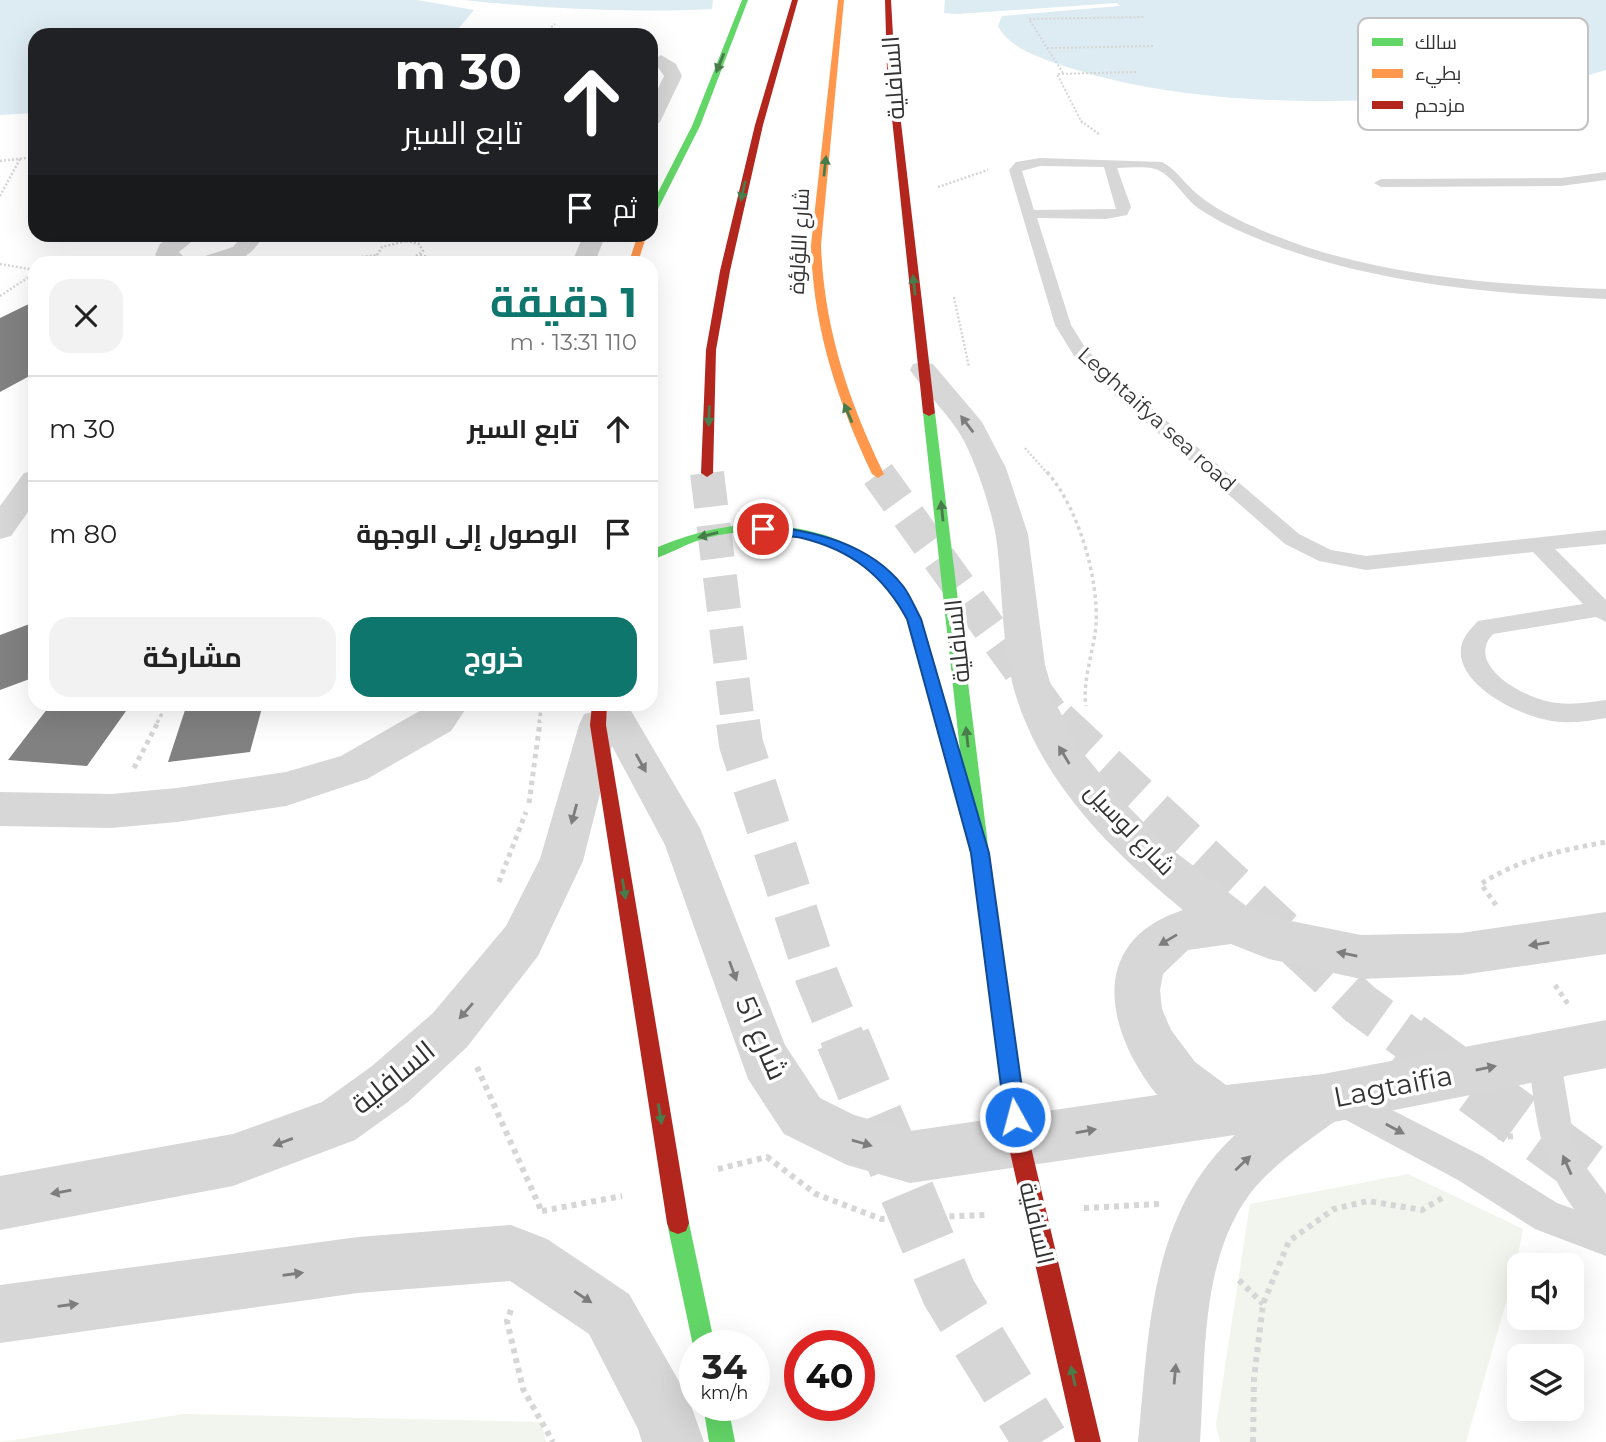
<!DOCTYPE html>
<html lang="ar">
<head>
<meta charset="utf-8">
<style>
	:root { --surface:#fff; --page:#f2f2f2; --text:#222; --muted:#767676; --line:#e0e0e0; --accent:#0f766e }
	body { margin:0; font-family:Montserrat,Cairo,sans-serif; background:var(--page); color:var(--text); direction:rtl; height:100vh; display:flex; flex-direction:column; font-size:26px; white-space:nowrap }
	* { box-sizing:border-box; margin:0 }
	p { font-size:23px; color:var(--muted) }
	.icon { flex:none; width:38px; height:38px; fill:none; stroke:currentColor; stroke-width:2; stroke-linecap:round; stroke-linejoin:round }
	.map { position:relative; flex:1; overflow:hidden; direction:ltr }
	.drawer { position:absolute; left:28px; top:256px; width:630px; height:455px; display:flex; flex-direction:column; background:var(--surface); border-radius:21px; box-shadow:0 7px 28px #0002; direction:rtl }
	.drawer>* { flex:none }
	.top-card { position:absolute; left:28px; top:28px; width:630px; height:214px; border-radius:21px; box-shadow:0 7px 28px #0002; direction:rtl; background:#202124; color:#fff; overflow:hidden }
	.controls { position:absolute; left:1507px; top:1253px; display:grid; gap:14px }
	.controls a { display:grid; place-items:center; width:77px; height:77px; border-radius:14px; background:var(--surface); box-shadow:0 7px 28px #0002; font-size:35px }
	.speed { position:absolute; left:679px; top:1330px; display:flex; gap:14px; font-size:35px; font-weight:700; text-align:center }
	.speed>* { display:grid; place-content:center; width:91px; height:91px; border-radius:50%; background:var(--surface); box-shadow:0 7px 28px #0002; line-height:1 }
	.speed small { font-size:18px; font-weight:400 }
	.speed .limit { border:10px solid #d22; background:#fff; color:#111 }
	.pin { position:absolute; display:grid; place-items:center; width:60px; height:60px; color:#fff; margin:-30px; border:4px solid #fff; border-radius:50%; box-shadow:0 2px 7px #0007 }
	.me { position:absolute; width:77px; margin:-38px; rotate:353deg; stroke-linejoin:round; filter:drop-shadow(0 0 5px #0008) }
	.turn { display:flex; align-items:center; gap:24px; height:147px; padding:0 21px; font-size:32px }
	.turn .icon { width:91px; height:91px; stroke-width:2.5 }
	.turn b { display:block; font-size:49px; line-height:60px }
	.then { display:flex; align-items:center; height:66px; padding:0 21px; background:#0003; gap:14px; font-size:26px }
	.round { display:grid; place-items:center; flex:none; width:74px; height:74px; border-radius:21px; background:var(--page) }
	.headline { display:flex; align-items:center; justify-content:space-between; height:119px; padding:0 21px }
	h1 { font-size:42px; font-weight:700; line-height:52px; color:var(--accent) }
	.action { display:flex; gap:14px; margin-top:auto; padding:14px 21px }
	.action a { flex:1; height:80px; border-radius:21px; background:var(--accent); color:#fff; font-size:28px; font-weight:700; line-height:80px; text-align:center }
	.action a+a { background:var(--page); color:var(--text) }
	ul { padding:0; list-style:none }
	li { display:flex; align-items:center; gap:21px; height:105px; padding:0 21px; border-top:2px solid var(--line) }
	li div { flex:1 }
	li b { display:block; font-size:26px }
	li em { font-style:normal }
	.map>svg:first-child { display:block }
	.green { fill:#f1f5ed }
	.water { fill:#ddebf3 }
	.building { fill:#818181 }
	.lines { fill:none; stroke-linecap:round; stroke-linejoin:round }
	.secondary-tunnel-far2 { stroke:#d6d6d6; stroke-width:34; stroke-dasharray:34 18; stroke-linecap:butt }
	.secondary-tunnel-far1 { stroke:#d6d6d6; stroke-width:44; stroke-dasharray:44 22; stroke-linecap:butt }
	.secondary-tunnel { stroke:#d6d6d6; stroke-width:55; stroke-dasharray:55 28; stroke-linecap:butt }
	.path-far4 { stroke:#d6d6d6; stroke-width:2; stroke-dasharray:2 2; stroke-linecap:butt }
	.path-far3 { stroke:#d6d6d6; stroke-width:2.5; stroke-dasharray:2 2; stroke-linecap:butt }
	.path-far2 { stroke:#d6d6d6; stroke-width:3.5; stroke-dasharray:3.5 3.5; stroke-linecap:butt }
	.path-far1 { stroke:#d6d6d6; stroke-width:5; stroke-dasharray:4.5 4.5; stroke-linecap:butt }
	.path { stroke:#d6d6d6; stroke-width:6; stroke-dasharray:5 5; stroke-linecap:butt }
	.lane { fill:#d7d7d7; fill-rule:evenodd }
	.street { fill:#d7d7d7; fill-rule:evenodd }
	.fast { fill:#63d668; fill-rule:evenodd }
	.slow { fill:#ff974d; fill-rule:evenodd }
	.jam { fill:#b3261e; fill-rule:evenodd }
	.oneway { fill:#497c4b }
	.oneway2 { fill:#7d7d7d }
	.route { fill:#1a73e8; stroke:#114b97; stroke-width:2 }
	.labels { text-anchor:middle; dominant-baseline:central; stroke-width:7; stroke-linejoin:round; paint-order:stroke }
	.far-street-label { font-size:21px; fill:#333; stroke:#fff }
	.street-label { font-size:24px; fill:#333; stroke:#fff }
	.near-street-label { font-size:28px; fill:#333; stroke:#fff }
	.key { fill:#fff; stroke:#c2c2c2; stroke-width:2 }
	.key-label { font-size:19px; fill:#333 }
</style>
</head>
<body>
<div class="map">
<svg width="1606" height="1442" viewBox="0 0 1606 1442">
	<rect width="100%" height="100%" fill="#fff"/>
	<g class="green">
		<polygon points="1408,1174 1523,1229 1515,1271 1466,1442 1220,1442 1216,1425 1250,1204"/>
		<polygon points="184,1414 541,1422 546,1442 0,1442"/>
	</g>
	<g class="water">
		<polygon points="0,0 417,0 474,10 459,28 447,35 35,35 35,113 0,115"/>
		<path d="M464,0h249l-1,9c-82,4 -166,0 -248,-9z"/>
		<path d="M945,0h661v70c-44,14 -91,19 -136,23 -126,13 -285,14 -406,-27 -23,-8 -54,-17 -66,-40l4,-10 118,-10 -3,-3 -160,11 -13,-1z"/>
	</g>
	<g class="building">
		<polygon points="35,301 35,373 0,392 0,318"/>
		<polygon points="35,622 35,677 0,690 0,635"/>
		<polygon points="51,704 131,704 87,766 8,760"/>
		<polygon points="187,704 263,704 250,752 168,762"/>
	</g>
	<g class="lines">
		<g class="secondary-tunnel-far2">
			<polyline points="707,473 738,723"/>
			<polyline points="878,474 1058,723"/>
		</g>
		<g class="secondary-tunnel-far1">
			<polyline points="738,722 741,744 817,977 843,1040"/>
			<polyline points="1056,722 1360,1004 1410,1040"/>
		</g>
		<g class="secondary-tunnel">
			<polyline points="843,1039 949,1293 1041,1442"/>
			<polyline points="1408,1039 1606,1183"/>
		</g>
		<g class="path-far4">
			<polyline points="542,35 555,24"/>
			<polyline points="1047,48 1154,46"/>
			<polyline points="1063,73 1029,19 1145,17"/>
			<polyline points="1082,123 1057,74 1136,72"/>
		</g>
		<g class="path-far3">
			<polyline points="1081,121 1100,135"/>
			<polyline points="0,161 35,157"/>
			<polyline points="938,187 988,170"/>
			<polyline points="0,196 20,159"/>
			<path d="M406,241l13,3 4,7c-13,11 -27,12 -43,8l-3,-4 5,-8z"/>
			<polyline points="420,255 446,262"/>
			<polyline points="118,262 133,258"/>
			<polyline points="322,262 377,255"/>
			<polyline points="0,264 35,270"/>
			<polyline points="0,296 35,273"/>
			<polyline points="954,297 969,367"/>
			<polyline points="1025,448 1048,474"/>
		</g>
		<g class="path-far2">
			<path d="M1047,472c31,35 52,106 49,153 -2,26 -14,55 -10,81"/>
			<polyline points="157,723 167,704"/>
			<polyline points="539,723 542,704"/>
		</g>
		<g class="path-far1">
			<polyline points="134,768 158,722"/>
			<polyline points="529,803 540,722"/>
			<polyline points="499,882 526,812"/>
			<path d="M1496,905l-15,-21c38,-25 81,-34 125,-42"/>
			<polyline points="1555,985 1568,1004"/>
		</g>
		<g class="path">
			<polyline points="477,1067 542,1212"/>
			<polyline points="1498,1137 1517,1136"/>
			<polyline points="718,1169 767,1157 816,1194 881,1219 985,1215"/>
			<polyline points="1084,1208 1159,1204"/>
			<polyline points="542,1211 622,1196"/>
			<polyline points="1239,1280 1263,1304"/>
			<polyline points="511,1310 507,1321 523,1389 553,1442"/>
			<polyline points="1253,1442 1254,1378 1263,1304 1289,1241 1334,1209 1368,1201 1422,1210 1442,1198"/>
		</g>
		<g class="lane">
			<path d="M1040,158l122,4c15,8 22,21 35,32 12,10 26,18 40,25 114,56 245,65 369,70v10c-108,-5 -218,-14 -321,-50 -30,-11 -61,-23 -87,-41 -14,-10 -27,-35 -43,-39 -12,-3 -26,-1 -38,-1l14,39 -4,8 -21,4 -69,-1 34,107 15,24 28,27 185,158 32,16 35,6 240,-26v14l-51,5 51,51v22l-10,-5 -103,17c-28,30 27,61 53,67 20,5 40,2 60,-1v18c-18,3 -36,6 -54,3 -30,-4 -96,-35 -91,-73 2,-12 9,-18 17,-27l105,-17 -50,-52 -167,18 -47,-9 -34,-17 -183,-160 -28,-28 -19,-31 -46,-155 7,-8zM1040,166l64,1 12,42 -82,1 -12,-39z"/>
			<polygon points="1606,172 1606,180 1561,186 1381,187 1374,183 1381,179 1561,178"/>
			<path d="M1544,1040l11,5 5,11 15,89 11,22 20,27v62l-71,-27 -77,-49 -127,-68 -5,-11 5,-11 11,-5 11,5 129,66 75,47 17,6c-27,-36 -37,-78 -42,-122 -2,-15 -5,-28 1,-42z"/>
		</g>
		<g class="street">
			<polygon points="661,55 676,64 682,76 660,122 651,128 651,103 664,76 653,60"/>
			<polygon points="174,234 201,234 179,252 189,262 163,262 155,255 160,244"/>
			<path d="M236,234h23l2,6c-18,26 -33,22 -62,22l3,-5 31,-10 6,-7z"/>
			<polygon points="584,234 606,234 595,262 572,262"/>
			<path d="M923,362l10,2 49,58 24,46 22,66 17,131 12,41 22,42 40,49 47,48 83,63 22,9 90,18 100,-2 145,-21v42l-145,21 -100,4 -92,-20 -38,-15 -43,6 -25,24 -3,16 2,19 9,21 24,32 31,23 97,-11 283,-54v48l-272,54c-28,20 -64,45 -85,73 -50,69 -43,166 -49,247h-62c11,-109 11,-228 97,-307l-325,48 -63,-18 -63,-31 -36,-55 -83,-234 -53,-99 -29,115 -45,95 -71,91 -59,55 -53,38 -122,46 -233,44v-54l233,-42 89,-32 50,-36 61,-53 73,-87 34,-67 39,-134 5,-11 9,-2 -4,-8h38l73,124 85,217 35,53 34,17 56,16 247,-36c-52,-65 -70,-154 26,-185 -67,-55 -135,-121 -164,-205 -19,-53 -15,-113 -23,-168 -4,-27 -24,-88 -40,-109 -14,-20 -32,-38 -46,-58l3,-6z"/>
			<polygon points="35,471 35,502 11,536 0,539 0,506 24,473"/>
			<polygon points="428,704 469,704 451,731 367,779 286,806 177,822 111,828 0,826 0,792 111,794 177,788 286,772 341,756 423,709"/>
			<polygon points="511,1225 547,1239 629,1294 688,1397 704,1442 642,1442 638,1429 589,1334 510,1281 358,1293 0,1343 0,1285 358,1237"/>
		</g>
		<g class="fast">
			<polygon points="742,0 748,0 700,126 655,215 651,218 651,206 692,126"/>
			<polygon points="929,410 935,413 992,878 989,884 983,886 977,884 974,878 923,413"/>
			<path d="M752,524c82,4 129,24 170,98l-2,4h-10c-10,-18 -19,-35 -33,-49 -43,-42 -114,-54 -171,-39 -19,5 -36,16 -55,22v-10c34,-15 64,-23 101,-26z"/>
			<polygon points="678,1212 686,1215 689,1223 715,1346 695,1346 695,1355 667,1223 670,1215"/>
			<polygon points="703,1405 728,1405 735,1442 709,1442"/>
		</g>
		<g class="slow">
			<path d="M838,0h6l-23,245c3,83 27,155 63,229l-6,4 -6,-4c-35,-74 -59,-146 -61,-229z"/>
			<polygon points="638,234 647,234 638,262 629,262"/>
			<polygon points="915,617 922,622 958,747 956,752 944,752 942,747 908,622"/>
		</g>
		<g class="jam">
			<polygon points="792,0 798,0 763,125 730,271 716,350 713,473 707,477 701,473 706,350 720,271 755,125"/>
			<polygon points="885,0 891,0 895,71 935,413 929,416 923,413 887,71"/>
			<polygon points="592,704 607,704 606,725 689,1223 686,1231 678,1234 670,1231 667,1223 590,725"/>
			<polygon points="983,870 989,872 992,878 1030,1143 1101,1442 1075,1442 1008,1143 974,878 977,872"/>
		</g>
	</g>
	<defs><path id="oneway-solid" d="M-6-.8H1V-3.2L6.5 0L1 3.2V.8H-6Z" transform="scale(1.75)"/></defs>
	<g class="oneway">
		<use href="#oneway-solid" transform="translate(720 63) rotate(112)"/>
		<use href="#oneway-solid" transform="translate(825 166) rotate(-84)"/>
		<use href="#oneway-solid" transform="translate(743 191) rotate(103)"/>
		<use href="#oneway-solid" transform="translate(914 285) rotate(-96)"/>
		<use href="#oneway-solid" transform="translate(848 413) rotate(-113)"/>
		<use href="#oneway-solid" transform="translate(709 416) rotate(92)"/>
		<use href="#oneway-solid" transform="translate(942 511) rotate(-96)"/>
		<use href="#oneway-solid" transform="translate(708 535) rotate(166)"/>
		<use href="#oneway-solid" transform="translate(967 737) rotate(-96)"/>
		<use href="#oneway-solid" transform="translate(624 889) rotate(81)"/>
		<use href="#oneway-solid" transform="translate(660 1114) rotate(81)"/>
		<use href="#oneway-solid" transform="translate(1073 1376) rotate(-103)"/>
	</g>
	<g class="oneway2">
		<use href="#oneway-solid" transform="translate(967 424) rotate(-127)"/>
		<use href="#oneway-solid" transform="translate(1064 755) rotate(-121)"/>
		<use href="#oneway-solid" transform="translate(641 763) rotate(61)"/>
		<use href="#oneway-solid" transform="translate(574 814) rotate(105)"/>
		<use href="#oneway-solid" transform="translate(1168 940) rotate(149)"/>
		<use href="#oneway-solid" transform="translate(1539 944) rotate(171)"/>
		<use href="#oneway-solid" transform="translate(1347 954) rotate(-168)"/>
		<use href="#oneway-solid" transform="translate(733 971) rotate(70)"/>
		<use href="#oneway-solid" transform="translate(466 1011) rotate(131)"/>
		<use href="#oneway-solid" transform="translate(1486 1068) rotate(-11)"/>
		<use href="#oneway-solid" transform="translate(1395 1129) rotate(28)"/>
		<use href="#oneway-solid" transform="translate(1086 1131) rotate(-10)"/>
		<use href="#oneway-solid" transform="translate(283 1142) rotate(160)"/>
		<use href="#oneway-solid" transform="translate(862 1143) rotate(16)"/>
		<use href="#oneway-solid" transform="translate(1243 1163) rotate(-43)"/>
		<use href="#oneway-solid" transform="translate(1567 1165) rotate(-114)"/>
		<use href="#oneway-solid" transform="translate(61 1192) rotate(170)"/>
		<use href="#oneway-solid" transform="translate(293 1274) rotate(-8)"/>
		<use href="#oneway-solid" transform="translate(583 1297) rotate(34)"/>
		<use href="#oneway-solid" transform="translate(68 1305) rotate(-8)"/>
		<use href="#oneway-solid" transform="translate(1175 1374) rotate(-85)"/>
	</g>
	<path class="route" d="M763,525c51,6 106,18 140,61 7,9 12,22 18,33l68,234 37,264 -3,8 -8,3 -7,-3 -3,-8 -34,-264 -64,-234c-24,-44 -56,-69 -105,-81 -14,-3 -29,-2 -44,-6v-6z"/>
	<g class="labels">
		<g class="far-street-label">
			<text transform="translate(799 241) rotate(-87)">شارع اللؤلؤة</text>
			<text transform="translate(1157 419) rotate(42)">Leghtaifya sea road</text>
		</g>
		<g class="street-label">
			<text transform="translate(893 78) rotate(-94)">السافلية</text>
			<text transform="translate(957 641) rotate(-96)">السافلية</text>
			<text transform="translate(1130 829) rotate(46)">شارع لوسيل</text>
			<text transform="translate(1037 1223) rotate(77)">السافلية</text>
		</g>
		<g class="near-street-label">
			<text transform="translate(762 1038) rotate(66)">شارع 51</text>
			<text transform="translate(393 1077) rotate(-39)">السافلية</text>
			<text transform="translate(1393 1086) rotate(-11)">Lagtaifia</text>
		</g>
	</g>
	<rect x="1358" y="18" width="230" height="112" rx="10" class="key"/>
	<rect x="1372" y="38" width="31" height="8" fill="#63d668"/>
	<rect x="1372" y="69" width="31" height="9" fill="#ff974d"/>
	<rect x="1372" y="101" width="31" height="8" fill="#b3261e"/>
	<g class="key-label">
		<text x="1415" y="49">سالك</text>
		<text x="1415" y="80">بطيء</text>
		<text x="1415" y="112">مزدحم</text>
	</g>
</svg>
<div class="controls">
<a><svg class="icon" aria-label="sound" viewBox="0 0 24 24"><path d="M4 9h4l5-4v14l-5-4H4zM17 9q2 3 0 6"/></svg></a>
<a><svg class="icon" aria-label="layers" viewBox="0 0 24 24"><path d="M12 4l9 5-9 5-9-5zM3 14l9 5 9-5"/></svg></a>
</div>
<div class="speed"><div>34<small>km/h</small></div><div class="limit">40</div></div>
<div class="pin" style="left:763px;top:529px;background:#d93025"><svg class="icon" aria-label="arrive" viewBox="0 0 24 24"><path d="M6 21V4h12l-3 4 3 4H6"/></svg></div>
<svg class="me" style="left:1015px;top:1117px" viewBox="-20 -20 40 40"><circle r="17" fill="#1a73e8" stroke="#fff" stroke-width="3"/><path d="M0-11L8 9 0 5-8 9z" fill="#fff"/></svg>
<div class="top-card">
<div class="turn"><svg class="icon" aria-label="ahead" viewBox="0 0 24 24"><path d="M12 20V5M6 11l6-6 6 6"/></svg><div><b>30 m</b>تابع السير</div></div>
<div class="then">ثم<svg class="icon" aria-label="arrive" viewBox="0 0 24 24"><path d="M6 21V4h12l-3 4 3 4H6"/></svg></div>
</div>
<section class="drawer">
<div class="headline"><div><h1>1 دقيقة</h1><p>110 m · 13:31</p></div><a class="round"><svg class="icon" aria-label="close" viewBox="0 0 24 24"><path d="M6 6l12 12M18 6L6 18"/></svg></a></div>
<ul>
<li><svg class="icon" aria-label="ahead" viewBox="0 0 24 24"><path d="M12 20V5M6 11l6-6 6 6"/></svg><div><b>تابع السير</b></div><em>30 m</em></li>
<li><svg class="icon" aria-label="arrive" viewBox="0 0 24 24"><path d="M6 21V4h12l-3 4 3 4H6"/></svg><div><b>الوصول إلى الوجهة</b></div><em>80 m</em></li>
</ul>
<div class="action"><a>خروج</a><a>مشاركة</a></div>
</section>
</div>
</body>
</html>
